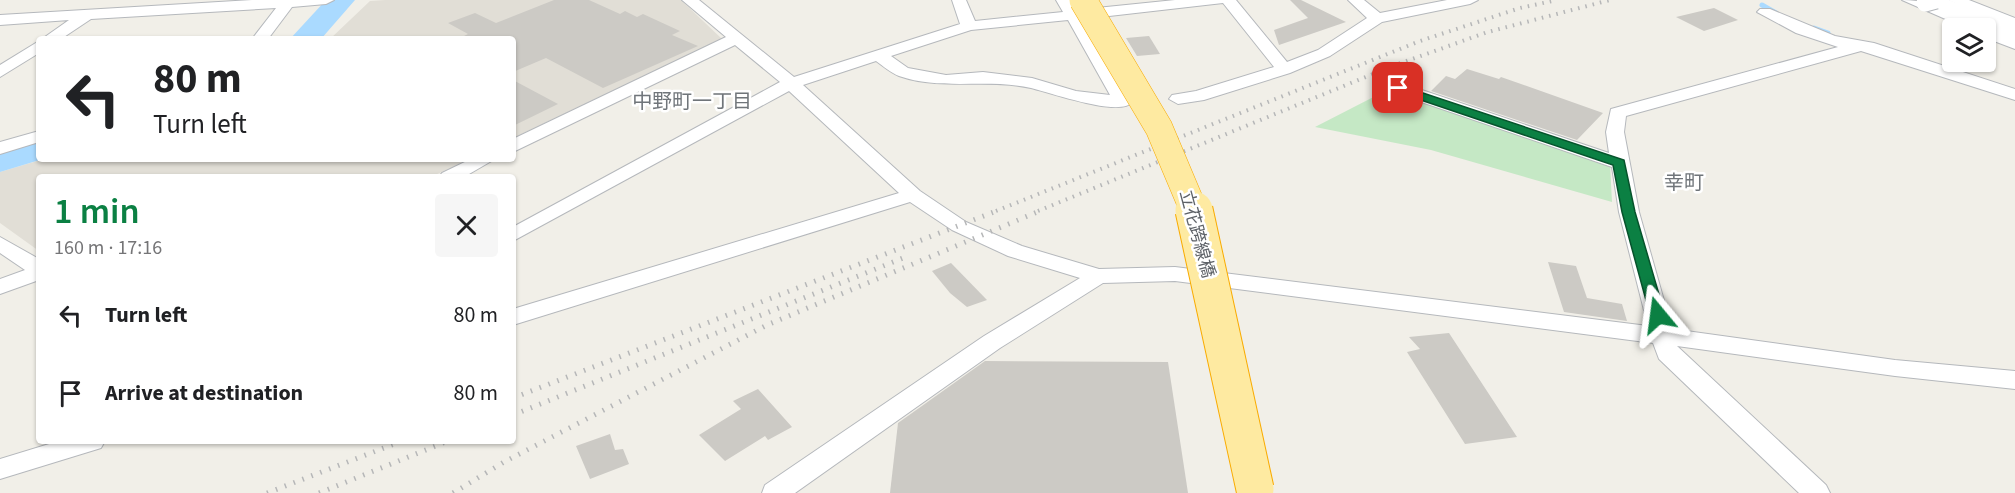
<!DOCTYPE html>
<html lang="en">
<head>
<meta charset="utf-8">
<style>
	:root { --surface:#fff; --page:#f6f6f6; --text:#202124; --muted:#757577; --accent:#0b8043 }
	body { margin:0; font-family:"Source Sans 3","Noto Sans JP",sans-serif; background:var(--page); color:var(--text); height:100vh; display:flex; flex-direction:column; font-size:22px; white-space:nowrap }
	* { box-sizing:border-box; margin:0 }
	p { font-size:20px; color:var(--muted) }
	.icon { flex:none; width:33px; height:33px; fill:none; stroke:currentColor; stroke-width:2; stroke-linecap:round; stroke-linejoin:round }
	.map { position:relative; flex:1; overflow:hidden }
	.details { position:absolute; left:36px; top:174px; width:480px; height:270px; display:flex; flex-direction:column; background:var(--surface); border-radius:6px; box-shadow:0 2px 4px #0004 }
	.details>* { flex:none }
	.guide { position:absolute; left:36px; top:36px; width:480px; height:126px; border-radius:6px; box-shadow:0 2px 4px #0004; background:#fff; color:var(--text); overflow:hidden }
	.tools { position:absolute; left:1942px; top:18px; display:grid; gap:12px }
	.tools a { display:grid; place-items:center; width:54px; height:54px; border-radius:6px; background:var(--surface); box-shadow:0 2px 4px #0004; font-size:30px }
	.pin { position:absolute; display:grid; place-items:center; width:51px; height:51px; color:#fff; margin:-26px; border-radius:12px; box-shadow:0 3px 9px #0006 }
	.me { position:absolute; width:66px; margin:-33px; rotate:344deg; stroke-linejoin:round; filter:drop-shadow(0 0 4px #0008) }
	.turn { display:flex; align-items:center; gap:21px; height:126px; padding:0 18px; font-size:27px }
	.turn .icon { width:78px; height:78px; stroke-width:2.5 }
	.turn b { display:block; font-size:42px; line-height:51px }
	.round { display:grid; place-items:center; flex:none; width:63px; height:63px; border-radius:6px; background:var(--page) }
	.head { display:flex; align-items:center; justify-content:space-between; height:102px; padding:0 18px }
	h1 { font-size:36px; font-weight:600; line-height:45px; color:var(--accent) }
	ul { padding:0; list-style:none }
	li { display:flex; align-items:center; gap:18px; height:78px; padding:0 18px }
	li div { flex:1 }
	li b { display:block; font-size:22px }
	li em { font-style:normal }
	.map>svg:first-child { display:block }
	.education { fill:#e1ded6 }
	.green { fill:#c5e8c5 }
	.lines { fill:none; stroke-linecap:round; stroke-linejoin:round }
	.stream { stroke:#aadaff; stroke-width:5 }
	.river { fill:#aadaff; fill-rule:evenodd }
	.building { fill:#cccac5 }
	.minor-casing { stroke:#b5b8bc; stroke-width:2 }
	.tertiary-casing { stroke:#b5b8bc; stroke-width:2 }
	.minor { fill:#fff; fill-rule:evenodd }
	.tertiary { fill:#fff; fill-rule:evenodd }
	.rail-far1 { stroke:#b6b7b8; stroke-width:4; stroke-dasharray:1.5 6; stroke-linecap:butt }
	.rail { stroke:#b6b7b8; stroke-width:5; stroke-dasharray:1.5 8; stroke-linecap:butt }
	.minor-bridge-casing { stroke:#b5b8bc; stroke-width:19; stroke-linecap:butt }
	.trunk-bridge-far1-casing { stroke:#f9ab00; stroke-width:28; stroke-linecap:butt }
	.trunk-bridge-casing { stroke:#f9ab00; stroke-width:39; stroke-linecap:butt }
	.minor-bridge { stroke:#fff; stroke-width:17 }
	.trunk-bridge-far1 { stroke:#feeaa1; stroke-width:27 }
	.trunk-bridge { stroke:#feeaa1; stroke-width:37 }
	.route { fill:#0b8043; stroke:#07532c; stroke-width:1.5 }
	.labels { text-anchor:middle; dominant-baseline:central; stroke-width:5; stroke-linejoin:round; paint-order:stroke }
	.street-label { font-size:18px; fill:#5f6368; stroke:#fff }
	.neighbourhood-label { font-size:20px; fill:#70757a; stroke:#fff }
</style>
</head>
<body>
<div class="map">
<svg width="2015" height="493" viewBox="0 0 2015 493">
	<rect width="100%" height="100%" fill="#f1efe8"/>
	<g class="education">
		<polygon points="385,0 681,0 722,39 513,138 513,39 330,39 370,1"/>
		<polygon points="44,159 469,159 431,177 39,177 39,251 0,223 0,172"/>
	</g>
	<polygon class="green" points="1391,88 1610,164 1612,202 1431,150 1315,127"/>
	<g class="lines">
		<g class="stream">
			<polyline points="1762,5 1776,13"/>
			<polyline points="1814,28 1828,33"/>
		</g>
		<g class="river">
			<polygon points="326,0 355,0 321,39 290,39"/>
			<polygon points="39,139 39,159 43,159 0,172 0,150"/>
		</g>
	</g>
	<g class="building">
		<polygon points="554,0 589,0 620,14 625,11 637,17 643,14 680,31 672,35 698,46 603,88 546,58 513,72 513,39 458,39 468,34 448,23 475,13 496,23"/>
		<polygon points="1290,0 1301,0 1346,22 1279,45 1274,30 1308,18"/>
		<polygon points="1714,8 1738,20 1704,31 1676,17"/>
		<polygon points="1149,36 1160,54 1137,56 1126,38"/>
		<polygon points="1467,69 1499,79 1501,77 1603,113 1577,140 1431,91 1446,76 1455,79"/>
		<polygon points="513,80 558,104 513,126"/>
		<polygon points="1548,262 1576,266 1587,298 1622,304 1627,321 1564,312"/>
		<polygon points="951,263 987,300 967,307 950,293 932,271"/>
		<polygon points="1449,333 1517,437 1465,444 1407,352 1420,349 1409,337"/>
		<polygon points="985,361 1168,362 1188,493 890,493 898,423"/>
		<polygon points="758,389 792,427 768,440 765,436 725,461 699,435 741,409 733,401"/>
		<polygon points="610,434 615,450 623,449 629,464 590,479 576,446"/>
	</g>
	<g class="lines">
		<g class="minor-casing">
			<g id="minor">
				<polygon points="252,0 334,0 326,4 292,7 268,39 252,39 276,8 91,19 61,39 42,39 69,20 0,25 0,15"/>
				<path d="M682,0h17l95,77 166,-53 -8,-24h14l9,21 88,-9 -7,-12h16l5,10 98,-10h61l51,62 31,-12 49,-32 -19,-18h16l16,13 67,-13h31l-8,4 -88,18 -52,34 -40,17 -86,27 -26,4 -9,-5 3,-4 24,-4 78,-24 -51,-64 -140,16 49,83c-11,16 -84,-10 -101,-14 -44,-10 -89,3 -132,-12 -8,-3 -16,-10 -23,-15l-73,24 117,106 46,31 56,24 77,23 76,-2 473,59 -29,-114 -7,-45 -220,-75 -3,-4 3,-4h12l205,69 -3,-21 5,-23 227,-62 -42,-14 -39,-21 3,-3h10l65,27 39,7 141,46v11l-154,-49 -235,65 -2,16 15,80 33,117 223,31 120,11v18l-120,-13 -218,-30 149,139 4,8h-31l-140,-134 -6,-16 -478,-62 -72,2 -103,65 -205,145h-33l3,-8 219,-149 96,-58 -72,-22 -56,-26 -42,-28 -397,123v-16l386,-116 -110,-102 -276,150v-14l267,-145 -45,-37 -222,107v-13l213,-102zM1068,20l42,75 -34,-4 -44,-13 -49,-6 -37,3 -38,-7 -17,-12 80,-26z"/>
				<path d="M1902,0c39,0 77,24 113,38v11l-29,-11v-10h-20z"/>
				<polygon points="1948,0 1969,0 2015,18 2015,29"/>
				<polygon points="39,41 39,53 0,77 0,65"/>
				<polygon points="39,131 39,142 0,154 0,142"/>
				<polygon points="471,159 495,159 464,177 439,177 442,173"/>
				<polygon points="0,237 39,259 39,280 0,294 0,279 25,270 0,253"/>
				<polygon points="59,441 105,441 101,448 0,479 0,459"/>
			</g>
		</g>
		<g class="tertiary-casing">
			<polygon id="tertiary" points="1924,0 1949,0 2015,26 2015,39 1927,4"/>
		</g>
		<use href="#minor" class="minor"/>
		<use href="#tertiary" class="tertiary"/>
		<g class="rail-far1">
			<polyline points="996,211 1420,41 1520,8 1557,0"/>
			<polyline points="1038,211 1395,65 1488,32 1610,0"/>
		</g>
		<g class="rail">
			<polyline points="513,398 999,210"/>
			<polyline points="513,415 908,256"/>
			<polyline points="267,493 402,441"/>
			<polyline points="319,493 448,441"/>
			<polyline points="453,493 504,462 767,325 1042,210"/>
		</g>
		<g class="minor-bridge-casing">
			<polyline id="minor-bridge" points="1925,3 1936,0"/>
		</g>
		<g class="trunk-bridge-far1-casing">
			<polyline id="trunk-bridge-far1" points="1083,0 1159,128 1194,211"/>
		</g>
		<g class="trunk-bridge-casing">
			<polyline id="trunk-bridge" points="1194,210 1255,489"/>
		</g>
		<use href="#minor-bridge" class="minor-bridge"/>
		<use href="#trunk-bridge-far1" class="trunk-bridge-far1"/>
		<use href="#trunk-bridge" class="trunk-bridge"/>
	</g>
	<polygon class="route" points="1394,86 1402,86 1624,160 1635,212 1665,315 1663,318 1652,318 1650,315 1622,212 1613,165 1394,91"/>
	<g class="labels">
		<g class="street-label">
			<text transform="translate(1197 234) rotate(75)">立花跨線橋</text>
		</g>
		<g class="neighbourhood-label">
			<text x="692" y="102">中野町一丁目</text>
			<text x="1684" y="183">幸町</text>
		</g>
	</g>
</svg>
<div class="tools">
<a><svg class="icon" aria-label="layers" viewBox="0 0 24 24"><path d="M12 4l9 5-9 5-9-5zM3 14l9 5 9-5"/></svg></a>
</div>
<div class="pin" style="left:1398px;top:88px;background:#d93025"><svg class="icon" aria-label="arrive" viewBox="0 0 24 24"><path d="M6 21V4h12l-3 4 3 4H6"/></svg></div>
<svg class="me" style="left:1658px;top:315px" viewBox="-20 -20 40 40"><path d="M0-17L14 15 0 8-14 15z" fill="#0b8043" stroke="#fff" stroke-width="4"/></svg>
<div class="guide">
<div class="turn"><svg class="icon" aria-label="left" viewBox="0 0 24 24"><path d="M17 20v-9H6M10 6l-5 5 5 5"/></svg><div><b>80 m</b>Turn left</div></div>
</div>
<section class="details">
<div class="head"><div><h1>1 min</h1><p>160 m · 17:16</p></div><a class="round"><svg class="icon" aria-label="close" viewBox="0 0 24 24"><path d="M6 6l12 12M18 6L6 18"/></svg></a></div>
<ul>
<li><svg class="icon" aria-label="left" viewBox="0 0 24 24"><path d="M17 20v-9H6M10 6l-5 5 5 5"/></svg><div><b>Turn left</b></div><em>80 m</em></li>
<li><svg class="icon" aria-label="arrive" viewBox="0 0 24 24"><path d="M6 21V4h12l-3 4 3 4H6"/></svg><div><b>Arrive at destination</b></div><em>80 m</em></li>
</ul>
</section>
</div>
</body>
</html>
